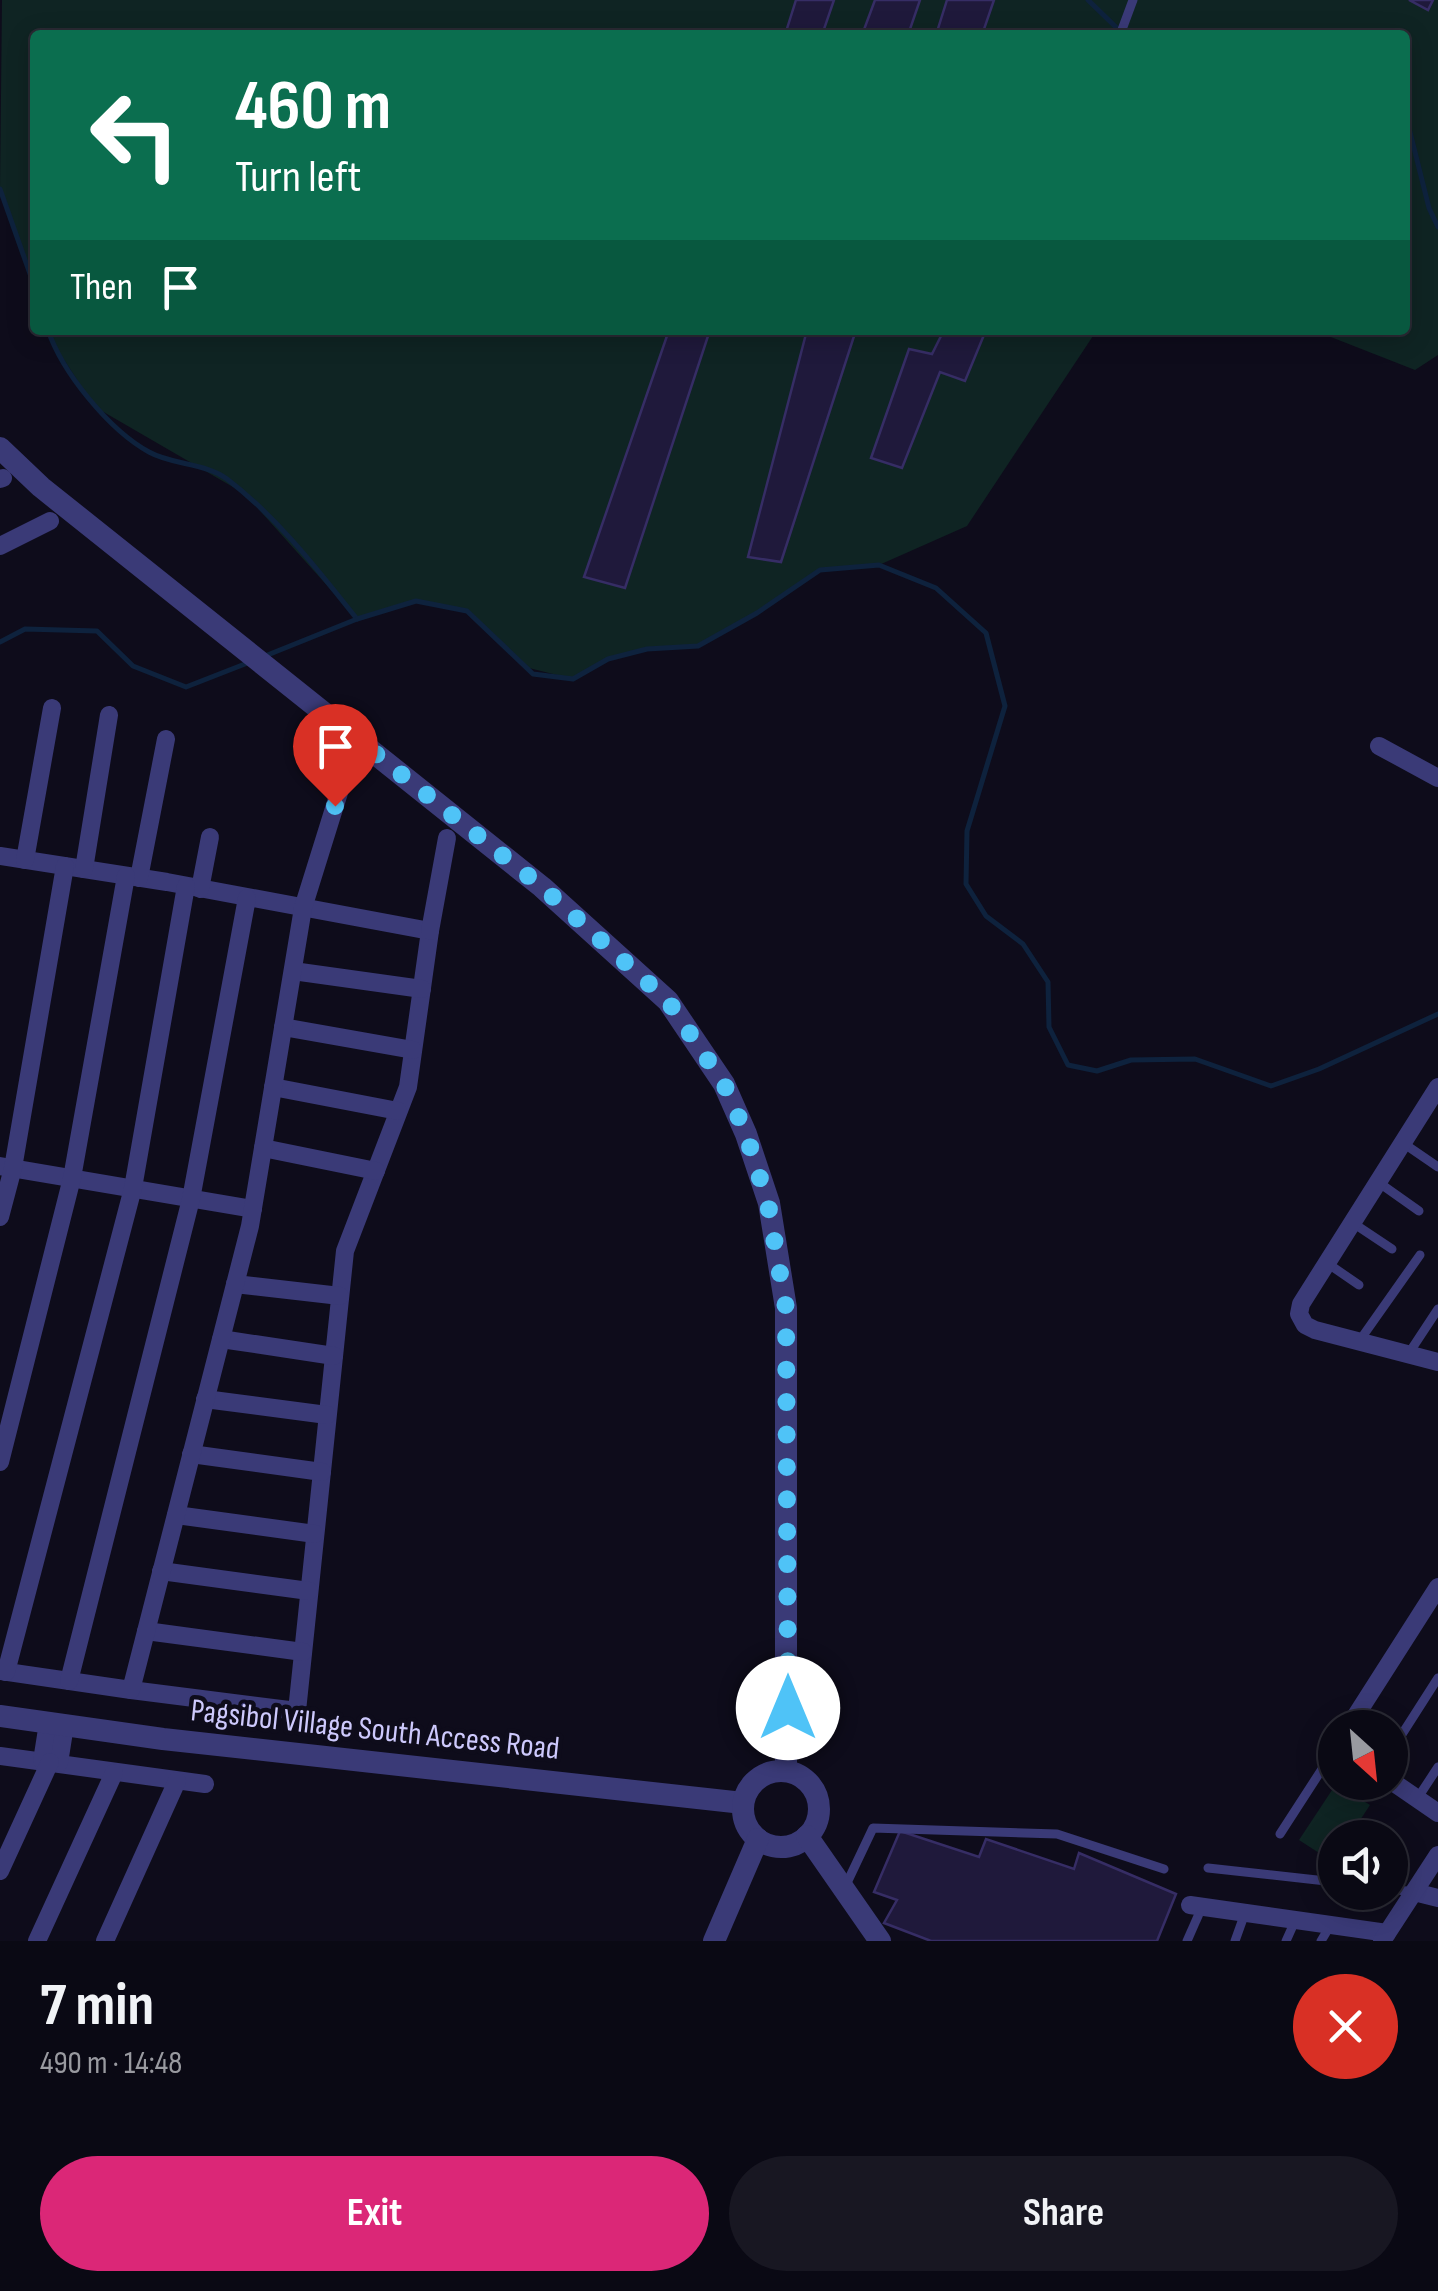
<!DOCTYPE html>
<html lang="en">
<head>
<meta charset="utf-8">
<style>
	:root { --surface:#0a0914; --page:#181722; --text:#f1f3f6; --muted:#999aa0; --line:#2a2a34; --accent:#db2777 }
	body { margin:0; font-family:"Sofia Sans Condensed",sans-serif; background:var(--page); color:var(--text); height:100vh; display:flex; flex-direction:column; font-size:38px; white-space:nowrap }
	* { box-sizing:border-box; margin:0 }
	p { font-size:32px; color:var(--muted) }
	.icon { flex:none; width:55px; height:55px; fill:none; stroke:currentColor; stroke-width:2; stroke-linecap:round; stroke-linejoin:round }
	.map { position:relative; height:1941px; overflow:hidden }
	.sheet { display:flex; flex-direction:column; background:var(--surface); flex:1 }
	.sheet>* { flex:none }
	.top-card { position:absolute; left:30px; top:30px; width:1380px; height:305px; border-radius:10px; box-shadow:0 5px 25px #0003,0 0 0 2px var(--line); background:#0b6e4f; color:#fff; overflow:hidden }
	.needle { width:65px; rotate:153deg }
	.fabs { position:absolute; left:1318px; top:1710px; display:grid; gap:20px }
	.fabs a { display:grid; place-items:center; width:90px; height:90px; border-radius:50%; background:var(--surface); box-shadow:0 5px 25px #0003,0 0 0 2px var(--line); font-size:50px }
	.pin { position:absolute; display:grid; place-items:center; width:85px; height:85px; color:#fff; margin:-102px -42px; border-radius:50% 50% 50% 0; rotate:-45deg; box-shadow:0 0 10px #0007 }
	.pin .icon { rotate:45deg }
	.me { position:absolute; width:110px; margin:-55px; rotate:0deg; stroke-linejoin:round; filter:drop-shadow(0 0 8px #0008) }
	.turn { display:flex; align-items:center; gap:35px; height:210px; padding:0 40px; font-size:45px }
	.turn .icon { width:130px; height:130px; stroke-width:2.5 }
	.turn b { display:block; font-size:70px; line-height:85px }
	.then { display:flex; align-items:center; height:95px; padding:0 40px; background:#0003; gap:20px; font-size:38px }
	.round { display:grid; place-items:center; flex:none; width:105px; height:105px; border-radius:52px; background:var(--page) }
	.headline { display:flex; align-items:center; justify-content:space-between; height:170px; padding:0 40px }
	h1 { font-size:60px; font-weight:700; line-height:75px }
	.primary-button { display:flex; gap:20px; margin-top:auto; padding:20px 40px }
	.primary-button a { flex:1; height:115px; border-radius:60px; background:var(--accent); color:#fff; font-size:40px; font-weight:700; line-height:115px; text-align:center }
	.primary-button a+a { background:var(--page); color:var(--text) }
	.map>svg:first-child { display:block }
	.green { fill:#0f2423 }
	.lines { fill:none; stroke-linecap:round; stroke-linejoin:round }
	.stream { stroke:#0e223d; stroke-width:5 }
	.building { fill:#1f193b; stroke:#362d65; stroke-width:2.5 }
	.service { stroke:#3a3a77; stroke-width:9 }
	.minor { stroke:#3a3a77; stroke-width:18 }
	.tertiary { stroke:#3a3a77; stroke-width:22 }
	.route { stroke:#4fc3f7; stroke-width:18; stroke-dasharray:0 32.4 }
	.labels { text-anchor:middle; dominant-baseline:central; stroke-width:9; stroke-linejoin:round; paint-order:stroke }
	.street-label { font-size:32px; fill:#cdc9fc; stroke:#0e0c1b }
</style>
</head>
<body>
<div class="map">
<svg width="1438" height="1941" viewBox="0 0 1438 1941">
	<rect width="100%" height="100%" fill="#0e0c1b"/>
	<g class="green">
		<polygon points="2,0 1438,0 1438,355 1415,370 1313,330 1405,330 1405,35 35,35 35,289 11,226 0,188"/>
		<polygon points="48,330 1097,330 967,526 879,565 820,570 758,612 694,646 645,650 608,659 573,679 525,667 467,611 416,601 357,619 245,494 95,407 53,343"/>
		<polygon points="1336,1784 1370,1805 1349,1837 1335,1838 1333,1862 1299,1840"/>
	</g>
	<g class="lines">
		<g class="stream">
			<polyline points="1088,0 1122,33"/>
			<polyline points="1405,112 1429,208 1438,227"/>
			<polyline points="0,189 35,288"/>
			<path d="M48,330c14,42 61,100 101,122 23,13 57,11 78,27 52,40 90,90 130,140"/>
			<polyline points="0,642 25,629 97,631 133,666 186,687 250,662"/>
			<polyline points="265,656 357,619 416,601 467,611 533,674 573,679 608,659 647,649 698,646 757,613 820,570 879,565 936,588 986,633 1005,706 967,831 966,884 986,916 1023,944 1048,982 1049,1027 1068,1065 1097,1071 1131,1060 1195,1059 1271,1086 1319,1069 1438,1014"/>
		</g>
	</g>
	<g class="building">
		<polygon points="796,0 834,0 822,35 785,35"/>
		<polygon points="875,0 920,0 908,35 862,35"/>
		<polygon points="947,0 994,0 982,35 936,35"/>
		<polygon points="1409,0 1433,0 1428,10"/>
		<polygon points="669,330 710,330 625,588 584,577"/>
		<polygon points="807,330 856,330 781,562 748,557"/>
		<polygon points="944,330 986,330 965,381 940,372 902,468 871,458 909,349 932,354"/>
		<polygon points="900,1831 979,1857 986,1839 1074,1869 1079,1853 1176,1894 1157,1941 931,1941 884,1923 897,1900 874,1892"/>
	</g>
	<g class="lines">
		<g class="service">
			<polyline points="1120,35 1133,0"/>
			<polyline points="1403,1143 1438,1167"/>
			<polyline points="1378,1182 1419,1211"/>
			<polyline points="1353,1223 1392,1249"/>
			<polyline points="1327,1263 1359,1285"/>
			<polyline points="1360,1340 1420,1255"/>
			<polyline points="1409,1353 1438,1309"/>
			<polyline points="1390,1753 1438,1678"/>
			<polyline points="1417,1799 1438,1767"/>
			<polyline points="1280,1834 1335,1749"/>
			<polyline points="1208,1868 1335,1882"/>
			<polyline points="845,1887 873,1828 1057,1834 1164,1869"/>
			<polyline points="1390,1889 1414,1892"/>
			<polyline points="1187,1941 1202,1907"/>
			<polyline points="1235,1941 1245,1913"/>
			<polyline points="1286,1941 1295,1921"/>
			<polyline points="1321,1941 1330,1926"/>
		</g>
		<g class="minor">
			<polyline points="0,479 3,478"/>
			<polyline points="0,546 50,521"/>
			<polyline points="1379,746 1438,778"/>
			<polyline points="0,856 167,882 430,931 408,1087 345,1251 297,1711 131,1690"/>
			<polyline points="25,860 52,708"/>
			<polyline points="84,869 109,715"/>
			<polyline points="139,878 166,739"/>
			<polyline points="200,889 210,837"/>
			<polyline points="430,931 447,838"/>
			<polyline points="293,971 422,989"/>
			<polyline points="283,1027 413,1050"/>
			<polyline points="273,1087 398,1111"/>
			<polyline points="1438,1087 1301,1304 1299,1314 1305,1325 1315,1330 1438,1362"/>
			<polyline points="263,1148 376,1171"/>
			<polyline points="0,1166 253,1209"/>
			<polyline points="0,1217 13,1168 65,866"/>
			<polyline points="235,1284 340,1296"/>
			<polyline points="221,1339 334,1356"/>
			<polyline points="205,1399 327,1415"/>
			<polyline points="191,1454 322,1472"/>
			<polyline points="0,1462 72,1178 126,876"/>
			<polyline points="176,1515 315,1534"/>
			<polyline points="161,1571 309,1591"/>
			<polyline points="146,1631 303,1652"/>
			<polyline points="0,1671 131,1690 250,1226 303,908 356,738"/>
			<polyline points="6,1672 133,1188 186,886"/>
			<polyline points="69,1681 191,1199 247,898"/>
			<polyline points="1348,1728 1438,1587"/>
			<polyline points="0,1756 205,1784"/>
			<polyline points="42,1761 48,1723"/>
			<polyline points="59,1763 65,1725"/>
			<polyline points="1390,1780 1438,1813"/>
			<polyline points="0,1871 50,1762"/>
			<polyline points="1414,1892 1438,1898"/>
			<polyline points="1190,1905 1387,1933"/>
			<polyline points="37,1941 114,1773"/>
			<polyline points="105,1941 177,1781"/>
			<polyline points="1382,1941 1438,1855"/>
		</g>
		<g class="tertiary">
			<polyline points="0,448 41,487 542,887 668,1001 724,1084 746,1134 769,1203 786,1308 786,1771"/>
			<polyline points="0,1716 163,1739 743,1803"/>
			<circle cx="781" cy="1809" r="38"/>
			<polyline points="807,1836 880,1941"/>
			<polyline points="714,1941 758,1839"/>
		</g>
	</g>
	<g class="lines">
		<polyline class="route" points="335,806 356,738 542,887 668,1001 724,1084 746,1134 768,1204 786,1308 788,1708"/>
	</g>
	<g class="labels">
		<g class="street-label">
			<text transform="translate(375 1730) rotate(6)">Pagsibol Village South Access Road</text>
		</g>
	</g>
</svg>
<div class="fabs">
<a><svg class="needle" viewBox="-14 -14 28 28"><path d="M0-13l5 13h-10z" fill="#e53935"/><path d="M0 13l5-13h-10z" fill="#999aa0"/></svg></a>
<a><svg class="icon" aria-label="sound" viewBox="0 0 24 24"><path d="M4 9h4l5-4v14l-5-4H4zM17 9q2 3 0 6"/></svg></a>
</div>
<div class="pin" style="left:335px;top:806px;background:#d93025"><svg class="icon" aria-label="arrive" viewBox="0 0 24 24"><path d="M6 21V4h12l-3 4 3 4H6"/></svg></div>
<svg class="me" style="left:788px;top:1708px" viewBox="-20 -20 40 40"><circle r="19" fill="#fff"/><path d="M0-13L10 11 0 6-10 11z" fill="#4fc3f7"/></svg>
<div class="top-card">
<div class="turn"><svg class="icon" aria-label="left" viewBox="0 0 24 24"><path d="M17 20v-9H6M10 6l-5 5 5 5"/></svg><div><b>460 m</b>Turn left</div></div>
<div class="then">Then<svg class="icon" aria-label="arrive" viewBox="0 0 24 24"><path d="M6 21V4h12l-3 4 3 4H6"/></svg></div>
</div>
</div>
<section class="sheet">
<div class="headline"><div><h1>7 min</h1><p>490 m · 14:48</p></div><a class="round" style="background:#d93025;color:#fff"><svg class="icon" aria-label="close" viewBox="0 0 24 24"><path d="M6 6l12 12M18 6L6 18"/></svg></a></div>
<div class="primary-button"><a>Exit</a><a>Share</a></div>
</section>
</body>
</html>
